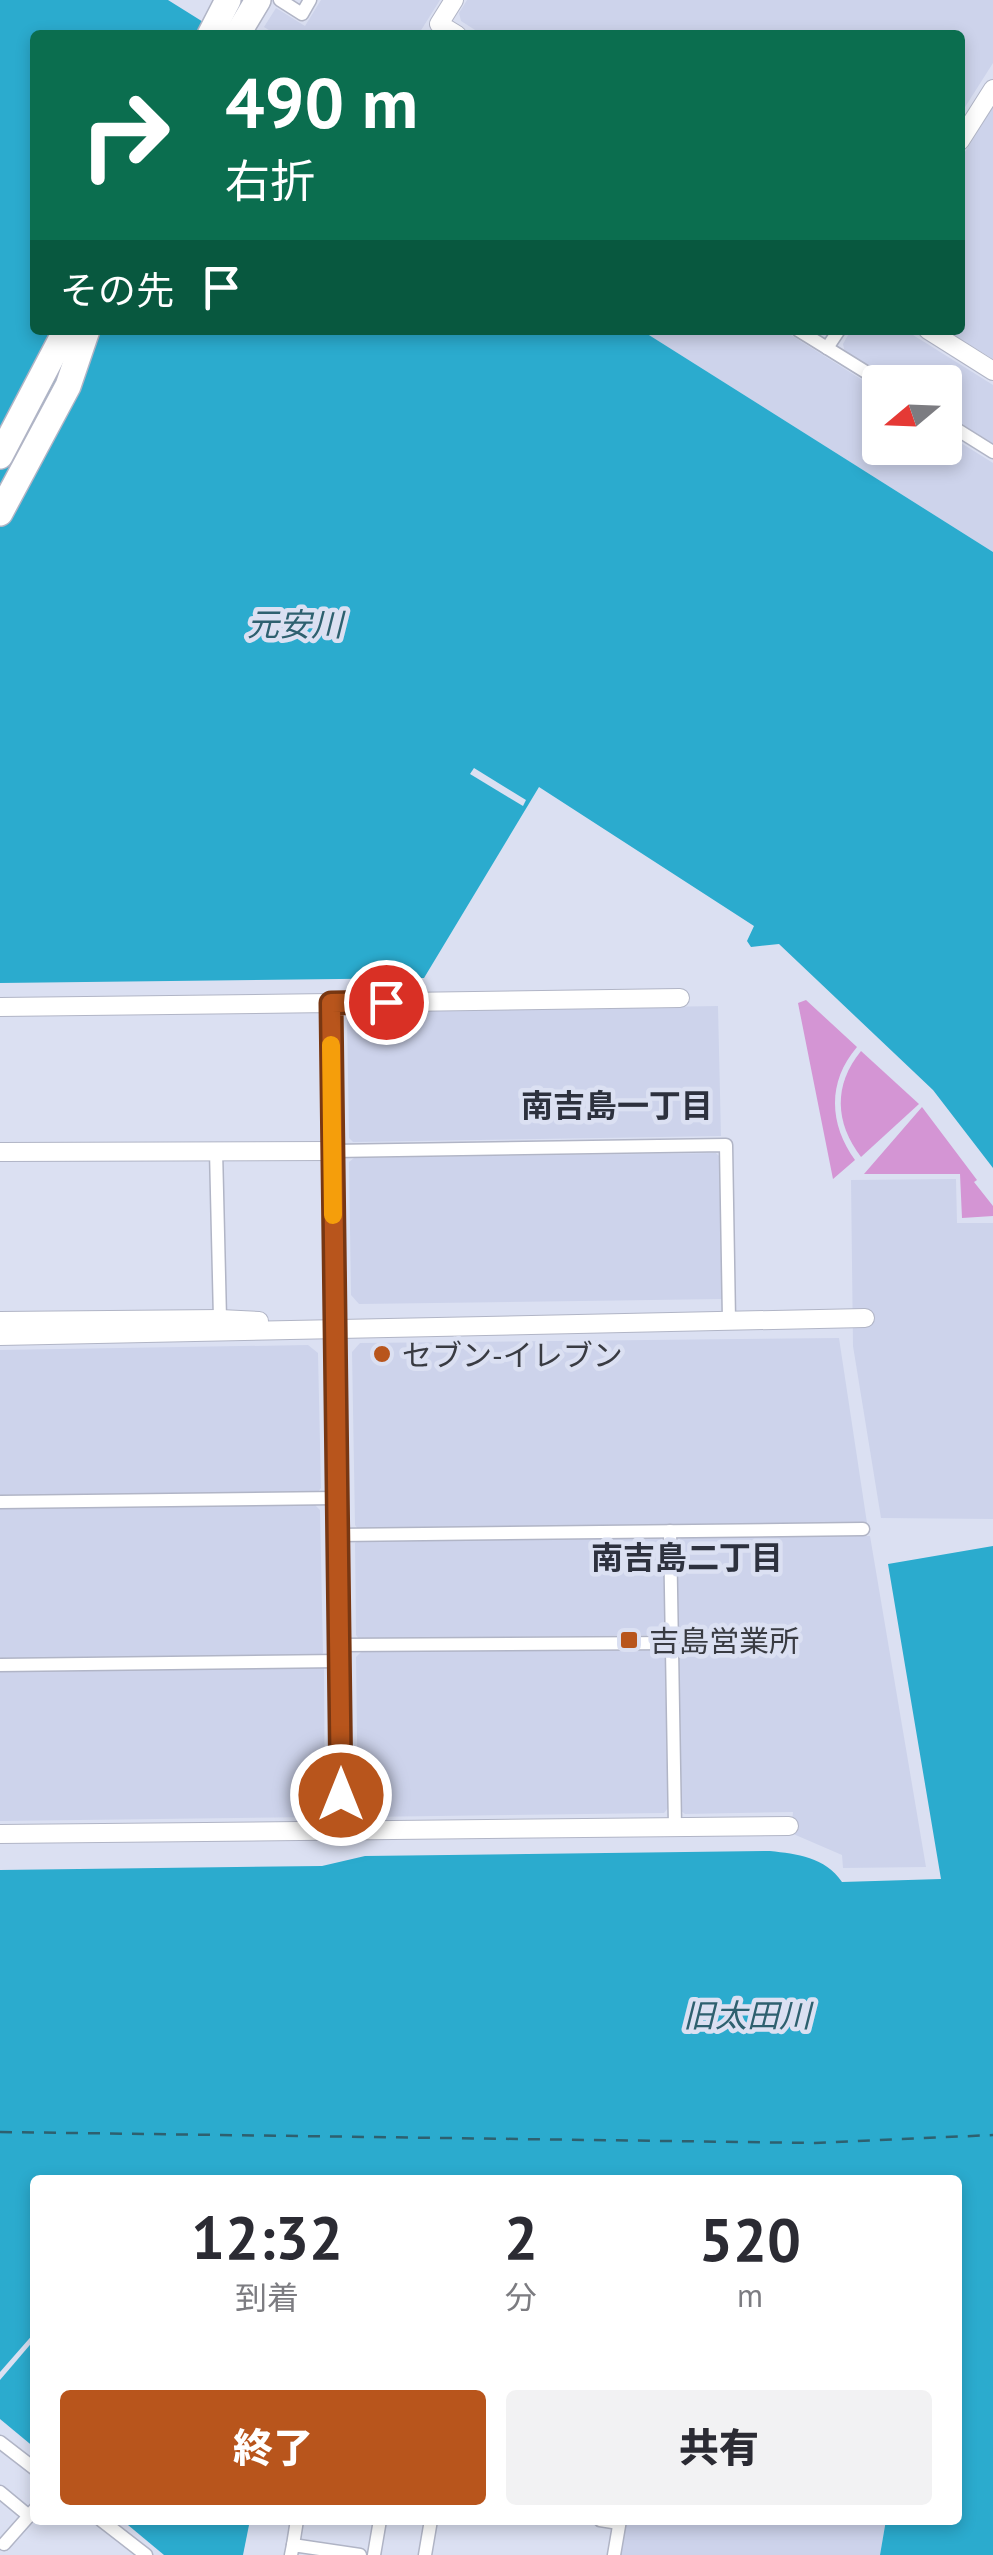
<!DOCTYPE html>
<html lang="ja">
<head>
<meta charset="utf-8">
<style>
	:root { --surface:#fff; --page:#f2f2f3; --text:#2b2b33; --muted:#7c7c81; --accent:#b8551c }
	body { margin:0; font-family:"PT Sans","Noto Sans JP",sans-serif; background:var(--page); color:var(--text); height:100vh; display:flex; flex-direction:column; font-size:38px; white-space:nowrap }
	* { box-sizing:border-box; margin:0 }
	p { font-size:32px; color:var(--muted) }
	.icon { flex:none; width:55px; height:55px; fill:none; stroke:currentColor; stroke-width:2; stroke-linecap:round; stroke-linejoin:round }
	.map { position:relative; flex:1; overflow:hidden }
	.drawer { position:absolute; left:30px; top:2175px; width:932px; height:350px; display:flex; flex-direction:column; background:var(--surface); border-radius:10px; box-shadow:0 5px 15px #0003 }
	.drawer>* { flex:none }
	.hud { position:absolute; left:30px; top:30px; width:935px; height:305px; border-radius:10px; box-shadow:0 5px 15px #0003; background:#0b6e4f; color:#fff; overflow:hidden }
	.needle { width:65px; rotate:251deg }
	.buttons { position:absolute; left:862px; top:365px; display:grid; gap:20px }
	.buttons a { display:grid; place-items:center; width:100px; height:100px; border-radius:10px; background:var(--surface); box-shadow:0 5px 15px #0003; font-size:50px }
	.pin { position:absolute; display:grid; place-items:center; width:85px; height:85px; color:#fff; margin:-42px; border:5px solid #fff; border-radius:50%; box-shadow:0 2px 10px #0007 }
	.me { position:absolute; width:110px; margin:-55px; rotate:0deg; stroke-linejoin:round; filter:drop-shadow(0 0 8px #0008) }
	.turn { display:flex; align-items:center; gap:35px; height:210px; padding:0 30px; font-size:45px }
	.turn .icon { width:130px; height:130px; stroke-width:2.5 }
	.turn b { display:block; font-size:70px; line-height:85px }
	.then { display:flex; align-items:center; height:95px; padding:0 30px; background:#0003; gap:20px; font-size:38px }
	.eta { display:flex; justify-content:space-evenly; align-items:center; height:170px; text-align:center }
	.eta b { font-size:60px; font-weight:800; line-height:70px }
	.cta { display:flex; gap:20px; margin-top:auto; padding:20px 30px }
	.cta a { flex:1; height:115px; border-radius:10px; background:var(--accent); color:#fff; font-size:40px; font-weight:800; line-height:115px; text-align:center }
	.cta a+a { background:var(--page); color:var(--text) }
	.map>svg:first-child { display:block }
	.built { fill:#cdd3eb }
	.green { fill:#d495d4 }
	.water { fill:#2babce }
	.pier { fill:#dbe0f2 }
	.lines { fill:none; stroke-linecap:round; stroke-linejoin:round }
	.ferry { stroke:#2e606f; stroke-width:2.5; stroke-dasharray:12 10; stroke-linecap:butt }
	.street-casing { stroke:#b1b5c6; stroke-width:15 }
	.secondary-casing { stroke:#b1b5c6; stroke-width:20 }
	.highway-casing { stroke:#b1b5c6; stroke-width:28 }
	.street { stroke:#fff; stroke-width:12 }
	.secondary { stroke:#fff; stroke-width:18 }
	.highway { stroke:#fff; stroke-width:25 }
	.route-casing { stroke:#783712; stroke-width:25 }
	.route { stroke:#b8551c; stroke-width:18 }
	.slow { stroke:#f59e0b; stroke-width:18 }
	.poi-dot { fill:#b8551c; stroke:#dbe0f2; stroke-width:4 }
	.labels { text-anchor:middle; dominant-baseline:central; stroke-width:9; stroke-linejoin:round; paint-order:stroke }
	.poi-label { font-size:30px; fill:#393b42; stroke:#dbe0f2; text-anchor:start }
	.water-label { font-size:32px; font-style:italic; fill:#2e606f; stroke:#dbe0f2 }
	.neighbourhood-label { font-size:32px; font-weight:bold; fill:#2d313e; stroke:#dbe0f2 }
</style>
</head>
<body>
<div class="map">
<svg width="993" height="2555" viewBox="0 0 993 2555">
	<rect width="100%" height="100%" fill="#dbe0f2"/>
	<g class="built">
		<polygon points="321,0 440,0 418,35 277,35 264,27 276,8 305,26"/>
		<polygon points="467,0 993,0 993,63 960,115 960,35 483,35 461,21 459,13"/>
		<polygon points="993,107 993,359 946,330 960,330 960,160"/>
		<polygon points="641,330 783,330 880,391 880,448 945,448 945,433 993,463 993,552"/>
		<polygon points="851,330 905,330 993,385 993,444 945,415 945,382 893,382 845,353 843,344"/>
		<polygon points="718,1006 721,1136 353,1142 349,1138 347,1017 351,1012"/>
		<polygon points="716,1153 720,1157 723,1299 359,1304 351,1295 349,1162 354,1158"/>
		<polygon points="956,1179 957,1223 993,1223 993,1519 881,1518 853,1346 851,1180"/>
		<polygon points="839,1338 867,1523 358,1529 355,1525 352,1352 360,1343"/>
		<polygon points="308,1345 318,1353 321,1488 318,1492 0,1495 0,1350"/>
		<polygon points="315,1505 320,1510 323,1653 320,1656 0,1660 0,1509"/>
		<polygon points="657,1536 664,1542 666,1630 660,1635 359,1639 356,1635 355,1543 358,1540"/>
		<polygon points="870,1536 926,1867 843,1868 842,1855 791,1833 793,1812 685,1814 680,1810 677,1543 682,1537"/>
		<polygon points="660,1648 665,1652 668,1808 664,1813 363,1817 358,1812 356,1657 361,1652"/>
		<polygon points="321,1665 324,1668 325,1810 318,1817 0,1821 0,1669"/>
		<polygon points="625,2520 886,2520 880,2555 619,2555"/>
	</g>
	<g class="green">
		<path d="M806,1000l51,47c-30,35 -28,77 -2,113l-22,19 -35,-176z"/>
		<path d="M861,1051l58,53 -58,53c-26,-34 -28,-72 0,-106z"/>
		<polygon points="922,1107 977,1180 974,1182 993,1206 993,1216 962,1218 960,1174 864,1174"/>
	</g>
	<g class="water">
		<polygon points="0,0 168,0 224,35 35,35 35,330 641,330 993,552 993,1168 933,1090 779,944 751,947 747,941 754,926 539,787 424,978 0,983"/>
		<path d="M993,1546v1009h-113l6,-35h72v-340h-923v152l-35,40v-502l322,-4 43,-10 405,-5c27,3 55,6 72,31l99,-3 -53,-315z"/>
		<polygon points="35,2339 35,2448 0,2419 0,2380"/>
		<polygon points="122,2520 250,2520 243,2555 164,2555"/>
	</g>
	<polygon class="pier" points="474,768 526,800 523,806 470,774"/>
	<g class="lines">
		<polyline class="ferry" points="0,2132 815,2143 993,2135"/>
		<g class="street-casing">
			<g id="street">
				<polyline points="280,0 302,14 310,0"/>
				<polyline points="798,330 882,382"/>
				<polyline points="827,348 839,330"/>
				<polyline points="945,422 993,452"/>
				<polyline points="216,1150 220,1319"/>
				<polyline points="333,1151 726,1145 729,1320"/>
				<polyline points="0,1502 337,1498"/>
				<polyline points="670,1531 675,1827"/>
				<polyline points="338,1535 863,1529"/>
				<polyline points="340,1645 671,1643"/>
				<polyline points="0,1665 340,1661"/>
				<polyline points="0,2442 35,2469"/>
				<polyline points="0,2492 29,2516"/>
				<polyline points="101,2520 146,2555"/>
				<polyline points="600,2520 619,2523"/>
				<polyline points="4,2544 35,2509"/>
				<polyline points="293,2545 297,2520"/>
				<polyline points="291,2555 293,2545 360,2555"/>
				<polyline points="374,2555 380,2520"/>
				<polyline points="425,2555 431,2520"/>
				<polyline points="614,2555 620,2520"/>
			</g>
		</g>
		<g class="secondary-casing">
			<g id="secondary">
				<polyline points="454,0 439,24 457,35"/>
				<polyline points="960,141 993,89"/>
				<polyline points="928,330 993,371"/>
				<polyline points="331,1003 680,998"/>
				<polyline points="0,1007 331,1003 341,1829"/>
				<polyline points="0,1152 333,1151"/>
				<polyline points="0,1321 220,1319 259,1321"/>
				<polyline points="0,1336 865,1318"/>
				<polyline points="0,1834 789,1826"/>
			</g>
		</g>
		<g class="highway-casing">
			<g id="highway">
				<polyline points="210,35 228,0"/>
				<polyline points="237,35 258,0"/>
				<polyline points="0,456 66,330"/>
				<polyline points="0,513 68,386 87,330"/>
			</g>
		</g>
		<use href="#street" class="street"/>
		<use href="#secondary" class="secondary"/>
		<use href="#highway" class="highway"/>
	</g>
	<g class="lines">
		<g class="route-casing">
			<polyline id="route" points="341,1795 331,1003 386,1002"/>
		</g>
		<use href="#route" class="route"/>
		<polyline class="slow" points="331,1045 333,1215"/>
	</g>
	<g class="poi-dot">
		<circle cx="382" cy="1354" r="10"/>
		<rect x="619" y="1630" width="20" height="20" rx="5"/>
	</g>
	<g class="labels">
		<g class="poi-label">
			<text x="402" y="1354">セブン-イレブン</text>
			<text x="649" y="1640">吉島営業所</text>
		</g>
		<g class="water-label">
			<text x="295" y="624">元安川</text>
			<text x="747" y="2015">旧太田川</text>
		</g>
		<g class="neighbourhood-label">
			<text x="617" y="1105">南吉島一丁目</text>
			<text x="687" y="1557">南吉島二丁目</text>
		</g>
	</g>
</svg>
<div class="buttons">
<a><svg class="needle" viewBox="-14 -14 28 28"><path d="M0-13l5 13h-10z" fill="#e53935"/><path d="M0 13l5-13h-10z" fill="#7c7c81"/></svg></a>
</div>
<div class="pin" style="left:386px;top:1002px;background:#d93025"><svg class="icon" aria-label="arrive" viewBox="0 0 24 24"><path d="M6 21V4h12l-3 4 3 4H6"/></svg></div>
<svg class="me" style="left:341px;top:1795px" viewBox="-20 -20 40 40"><circle r="17" fill="#b8551c" stroke="#fff" stroke-width="3"/><path d="M0-11L8 9 0 5-8 9z" fill="#fff"/></svg>
<div class="hud">
<div class="turn"><svg class="icon" aria-label="right" viewBox="0 0 24 24"><path d="M7 20v-9h11M14 6l5 5-5 5"/></svg><div><b>490 m</b>右折</div></div>
<div class="then">その先<svg class="icon" aria-label="arrive" viewBox="0 0 24 24"><path d="M6 21V4h12l-3 4 3 4H6"/></svg></div>
</div>
<section class="drawer">
<div class="eta">
<div><b>12:32</b><p>到着</p></div>
<div><b>2</b><p>分</p></div>
<div><b>520</b><p>m</p></div>
</div>
<div class="cta"><a>終了</a><a>共有</a></div>
</section>
</div>
</body>
</html>
